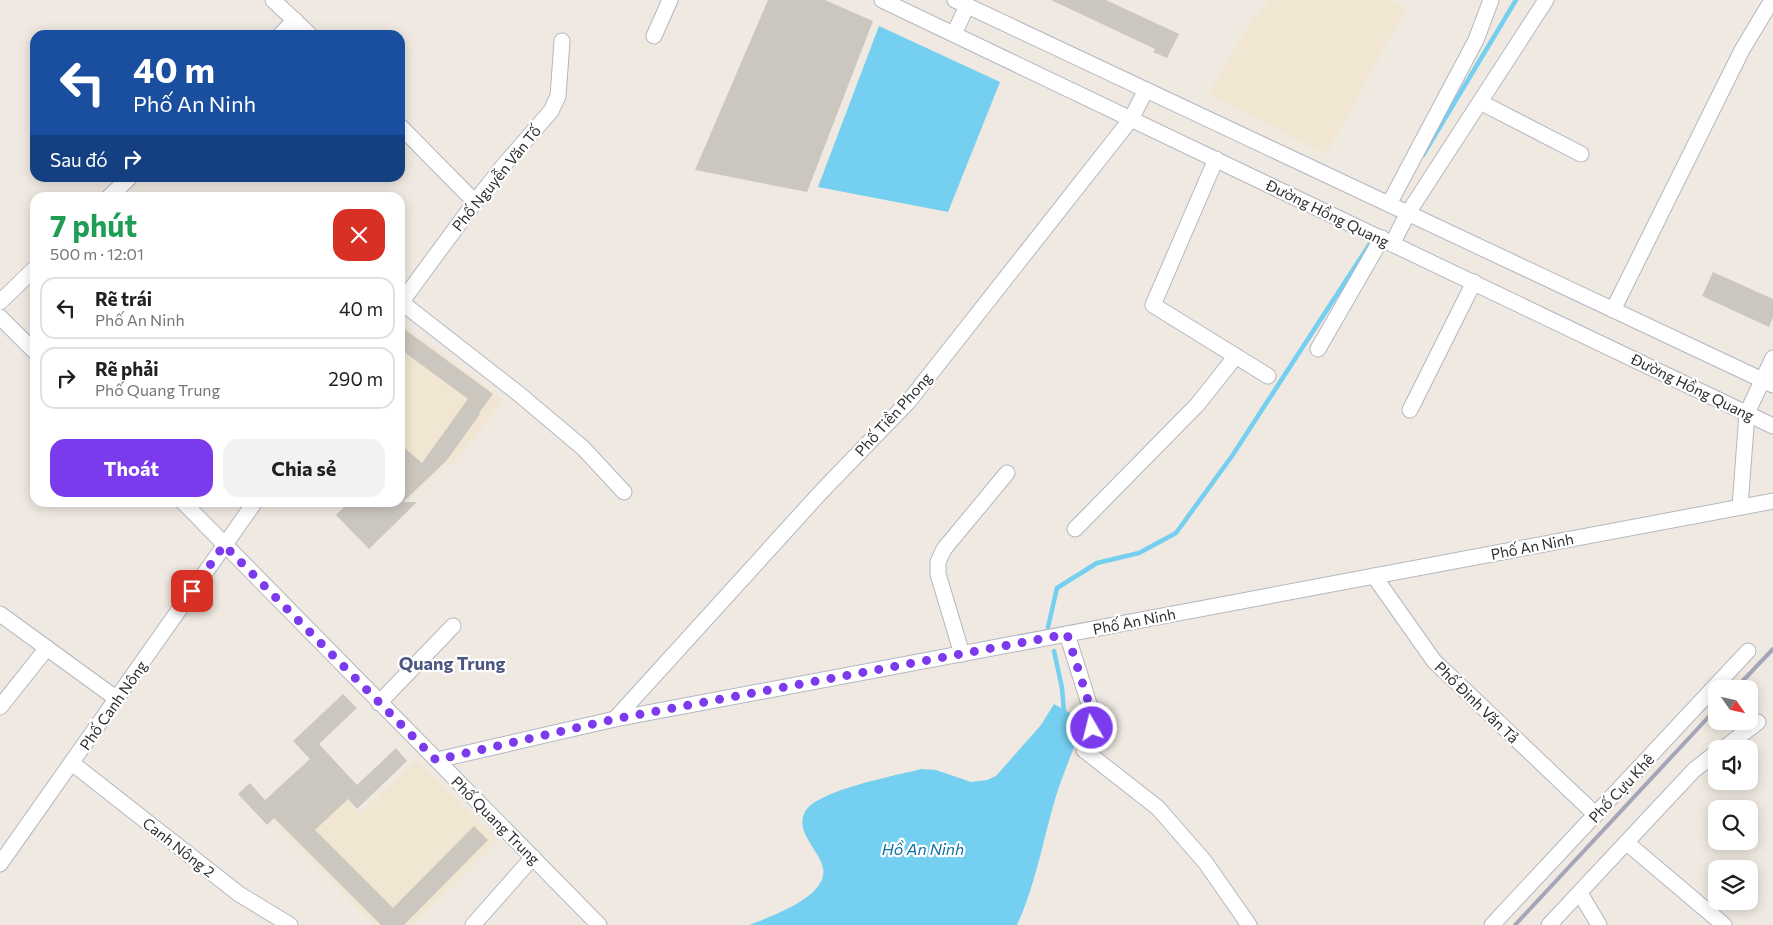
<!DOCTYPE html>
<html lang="vi">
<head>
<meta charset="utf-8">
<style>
	:root { --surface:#fff; --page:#f2f2f2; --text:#202124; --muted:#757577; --line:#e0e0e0; --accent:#7c3aed }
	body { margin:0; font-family:Commissioner,sans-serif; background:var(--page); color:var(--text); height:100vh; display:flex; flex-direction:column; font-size:19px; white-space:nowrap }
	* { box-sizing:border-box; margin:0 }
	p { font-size:16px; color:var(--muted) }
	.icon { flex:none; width:28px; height:28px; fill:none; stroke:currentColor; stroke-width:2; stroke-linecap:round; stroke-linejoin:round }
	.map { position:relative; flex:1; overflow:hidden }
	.sheet { position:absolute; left:30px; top:192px; width:375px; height:315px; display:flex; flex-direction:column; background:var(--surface); border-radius:15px; box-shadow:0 2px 12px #0003 }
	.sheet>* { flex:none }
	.hud { position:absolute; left:30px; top:30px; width:375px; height:152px; border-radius:15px; box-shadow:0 2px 12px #0003; background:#1a4fa0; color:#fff; overflow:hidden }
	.needle { width:32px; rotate:124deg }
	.tools { position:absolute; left:1708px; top:680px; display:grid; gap:10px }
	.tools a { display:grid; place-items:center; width:50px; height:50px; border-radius:10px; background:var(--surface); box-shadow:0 2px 12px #0003; font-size:25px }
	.pin { position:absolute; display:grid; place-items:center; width:42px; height:42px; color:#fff; margin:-21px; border-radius:10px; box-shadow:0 2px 8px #0006 }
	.me { position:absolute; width:55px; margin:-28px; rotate:352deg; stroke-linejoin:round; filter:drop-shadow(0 0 4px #0008) }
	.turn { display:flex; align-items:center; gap:18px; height:105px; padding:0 20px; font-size:22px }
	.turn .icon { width:65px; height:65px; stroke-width:2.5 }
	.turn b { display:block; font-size:35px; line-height:42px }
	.then { display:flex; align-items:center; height:48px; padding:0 20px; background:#0003; gap:10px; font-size:19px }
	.round { display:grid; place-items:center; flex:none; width:52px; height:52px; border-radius:15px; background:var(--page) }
	.overview { display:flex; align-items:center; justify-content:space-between; height:85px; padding:0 20px }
	h1 { font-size:30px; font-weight:700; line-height:38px; color:#1e9e55 }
	.action { display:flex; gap:10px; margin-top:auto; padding:10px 20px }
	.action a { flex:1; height:58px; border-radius:15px; background:var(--accent); color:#fff; font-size:20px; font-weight:700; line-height:58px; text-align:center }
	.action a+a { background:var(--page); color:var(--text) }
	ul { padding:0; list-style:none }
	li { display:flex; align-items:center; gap:15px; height:62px; margin:0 10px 8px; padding:0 10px; border:2px solid var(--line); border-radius:15px }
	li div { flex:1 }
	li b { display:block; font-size:19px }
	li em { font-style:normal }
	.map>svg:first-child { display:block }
	.education { fill:#f0e6d1 }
	.water { fill:#75cff0 }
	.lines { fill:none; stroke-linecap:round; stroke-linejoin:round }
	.stream { stroke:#75cff0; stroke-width:4.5 }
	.building { fill:#cbc7bf }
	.minor-casing { stroke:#b4b7c1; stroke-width:17 }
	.minor { stroke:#fff; stroke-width:15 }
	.rail { stroke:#a3a6b8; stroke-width:4 }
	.route { stroke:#7c3aed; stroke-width:9; stroke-dasharray:0 16.2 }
	.labels { text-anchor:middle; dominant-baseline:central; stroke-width:4.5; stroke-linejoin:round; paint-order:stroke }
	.street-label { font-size:15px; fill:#2e2e2e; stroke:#fff }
	.water-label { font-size:16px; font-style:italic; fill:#0d6fa3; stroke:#fff }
	.quarter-label { font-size:18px; font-weight:bold; fill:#4d5680; stroke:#fff }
</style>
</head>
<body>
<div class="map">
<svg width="1773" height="925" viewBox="0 0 1773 925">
	<rect width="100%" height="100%" fill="#efe9e1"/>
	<g class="education">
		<polygon points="1269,0 1392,0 1406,8 1326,155 1208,95 1248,26"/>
		<polygon points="400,322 503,400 452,466 447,462 413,496 400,485"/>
		<polygon points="416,760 499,840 413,925 375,925 273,821 323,776 359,814"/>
	</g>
	<g class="water">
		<polygon points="879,26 1000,82 948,212 818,187"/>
		<path d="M1054,704l30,17c-9,25 -20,50 -28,75 -13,43 -20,88 -39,129h-268c20,-8 80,-28 74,-57 -3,-17 -29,-37 -18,-56 12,-22 90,-36 116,-43l15,1 35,12 16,-2 9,-4 45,-51z"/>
	</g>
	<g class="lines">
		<g class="stream">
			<polyline points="1423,155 1516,0"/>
			<polyline points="1048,627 1057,588 1097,563 1139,553 1176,533 1232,456 1371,242"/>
			<polyline points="1054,651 1062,688 1064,712"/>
		</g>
	</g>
	<g class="building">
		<polygon points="768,0 825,0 873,21 807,192 695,170"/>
		<polygon points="1051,0 1106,0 1179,34 1167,58 1153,52 1155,49"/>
		<polygon points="1713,272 1773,299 1773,317 1769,327 1702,296"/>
		<polygon points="400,326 493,394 479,413 480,414 447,460 403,502 417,502 369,549 336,515 349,502 400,502 400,444 422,463 468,399 400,349"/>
		<polygon points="343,694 357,708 319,744 357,785 396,748 407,761 357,809 348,799 315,830 393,908 474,826 488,840 404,925 381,925 274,818 267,825 238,794 250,783 265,800 310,759 293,741"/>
	</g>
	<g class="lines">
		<g class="minor-casing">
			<g id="minor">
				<polyline points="273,0 310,35"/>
				<polyline points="882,0 1773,426"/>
				<polyline points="955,0 1773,385"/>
				<polyline points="954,34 967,6"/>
				<polyline points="280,35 295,20"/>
				<polyline points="654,36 670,0"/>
				<polyline points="1480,102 1581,154"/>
				<polyline points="400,126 475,202"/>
				<polyline points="1216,159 1153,305 1268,376"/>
				<polyline points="108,198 129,178"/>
				<polyline points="1389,204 1476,40 1491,0"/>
				<polyline points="1392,244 1408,213 1546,0"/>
				<polyline points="0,302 35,268"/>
				<polyline points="401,302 519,394 583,448 624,492"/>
				<polyline points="400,304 475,202 504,165 551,111 558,96 562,41"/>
				<polyline points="1613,310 1742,50 1772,0"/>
				<polyline points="0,317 35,352"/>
				<polyline points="1318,349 1382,238"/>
				<polyline points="1410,410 1474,282"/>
				<polyline points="183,502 599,925"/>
				<polyline points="1740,507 1747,413 1773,358"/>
				<polyline points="1075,529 1197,405 1236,356"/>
				<polyline points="1374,576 1434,661 1596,815"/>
				<polyline points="0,614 117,699"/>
				<polyline points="1067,634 1092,713 1092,728 1084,750 1158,808 1205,862 1249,925"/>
				<polyline points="962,654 938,574 938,562 944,549 1007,473"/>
				<polyline points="379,703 453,626"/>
				<polyline points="0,707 47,648"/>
				<polyline points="615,719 821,492 909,401 1131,119 1146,90"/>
				<polyline points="1723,749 1758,722"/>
				<polyline points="437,760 615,719 1773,501"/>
				<polyline points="72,763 239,894 290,925"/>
				<polyline points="1627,843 1724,925"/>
				<polyline points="0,864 255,502"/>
				<polyline points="1580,893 1599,925"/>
				<polyline points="473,925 533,857"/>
				<polyline points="1492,925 1748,651"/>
				<polyline points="1549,925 1694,770 1716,753"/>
			</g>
		</g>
		<use href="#minor" class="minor"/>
		<g class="rail">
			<polyline points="1735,689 1773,649"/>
			<polyline points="1515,925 1716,709"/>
		</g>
	</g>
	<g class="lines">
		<polyline class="route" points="192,591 224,545 436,760 615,719 1067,634 1092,713 1092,728"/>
	</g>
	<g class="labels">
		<g class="street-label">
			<text transform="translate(496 178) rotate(-51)">Phố Nguyễn Văn Tố</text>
			<text transform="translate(1328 213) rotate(26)">Đường Hồng Quang</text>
			<text transform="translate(1693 387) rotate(26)">Đường Hồng Quang</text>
			<text transform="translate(893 414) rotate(-48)">Phố Tiền Phong</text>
			<text transform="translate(1532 546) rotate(-11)">Phố An Ninh</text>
			<text transform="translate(1134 621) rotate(-11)">Phố An Ninh</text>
			<text transform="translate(1477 702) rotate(44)">Phố Đinh Văn Tả</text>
			<text transform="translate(113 705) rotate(-55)">Phố Canh Nông</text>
			<text transform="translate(1621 788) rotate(-47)">Phố Cựu Khê</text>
			<text transform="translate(496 820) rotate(45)">Phố Quang Trung</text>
			<text transform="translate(179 847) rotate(38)">Canh Nông 2</text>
		</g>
		<g class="water-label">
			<text x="923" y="848">Hồ An Ninh</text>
		</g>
		<g class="quarter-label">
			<text x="452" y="663">Quang Trung</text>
		</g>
	</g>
</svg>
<div class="tools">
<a><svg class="needle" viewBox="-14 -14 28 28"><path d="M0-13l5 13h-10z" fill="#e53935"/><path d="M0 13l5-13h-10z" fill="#757577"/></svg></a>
<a><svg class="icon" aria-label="sound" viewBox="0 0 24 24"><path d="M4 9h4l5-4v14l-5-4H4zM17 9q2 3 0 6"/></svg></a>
<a><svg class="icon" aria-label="search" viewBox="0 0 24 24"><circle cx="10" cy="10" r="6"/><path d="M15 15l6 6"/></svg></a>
<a><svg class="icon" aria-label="layers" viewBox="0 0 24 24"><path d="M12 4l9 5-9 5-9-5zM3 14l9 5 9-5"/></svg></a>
</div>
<div class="pin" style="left:192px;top:591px;background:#d93025"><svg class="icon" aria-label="arrive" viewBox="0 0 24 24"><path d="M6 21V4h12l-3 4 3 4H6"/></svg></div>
<svg class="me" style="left:1092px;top:728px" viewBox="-20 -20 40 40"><circle r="17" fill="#7c3aed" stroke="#fff" stroke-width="3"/><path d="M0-11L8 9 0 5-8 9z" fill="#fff"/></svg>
<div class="hud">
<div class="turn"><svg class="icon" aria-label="left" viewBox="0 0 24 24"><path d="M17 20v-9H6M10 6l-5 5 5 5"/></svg><div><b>40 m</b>Phố An Ninh</div></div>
<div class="then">Sau đó<svg class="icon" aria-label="right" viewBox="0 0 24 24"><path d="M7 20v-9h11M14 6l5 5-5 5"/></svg></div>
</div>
<section class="sheet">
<div class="overview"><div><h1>7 phút</h1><p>500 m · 12:01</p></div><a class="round" style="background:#d93025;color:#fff"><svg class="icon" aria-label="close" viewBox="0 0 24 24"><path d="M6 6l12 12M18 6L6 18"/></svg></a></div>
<ul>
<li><svg class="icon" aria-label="left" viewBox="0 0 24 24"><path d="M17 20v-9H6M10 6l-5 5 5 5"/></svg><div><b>Rẽ trái</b><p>Phố An Ninh</p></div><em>40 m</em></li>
<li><svg class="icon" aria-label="right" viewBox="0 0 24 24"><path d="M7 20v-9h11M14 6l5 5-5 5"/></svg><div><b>Rẽ phải</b><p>Phố Quang Trung</p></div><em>290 m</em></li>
</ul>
<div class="action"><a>Thoát</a><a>Chia sẻ</a></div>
</section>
</div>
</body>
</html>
